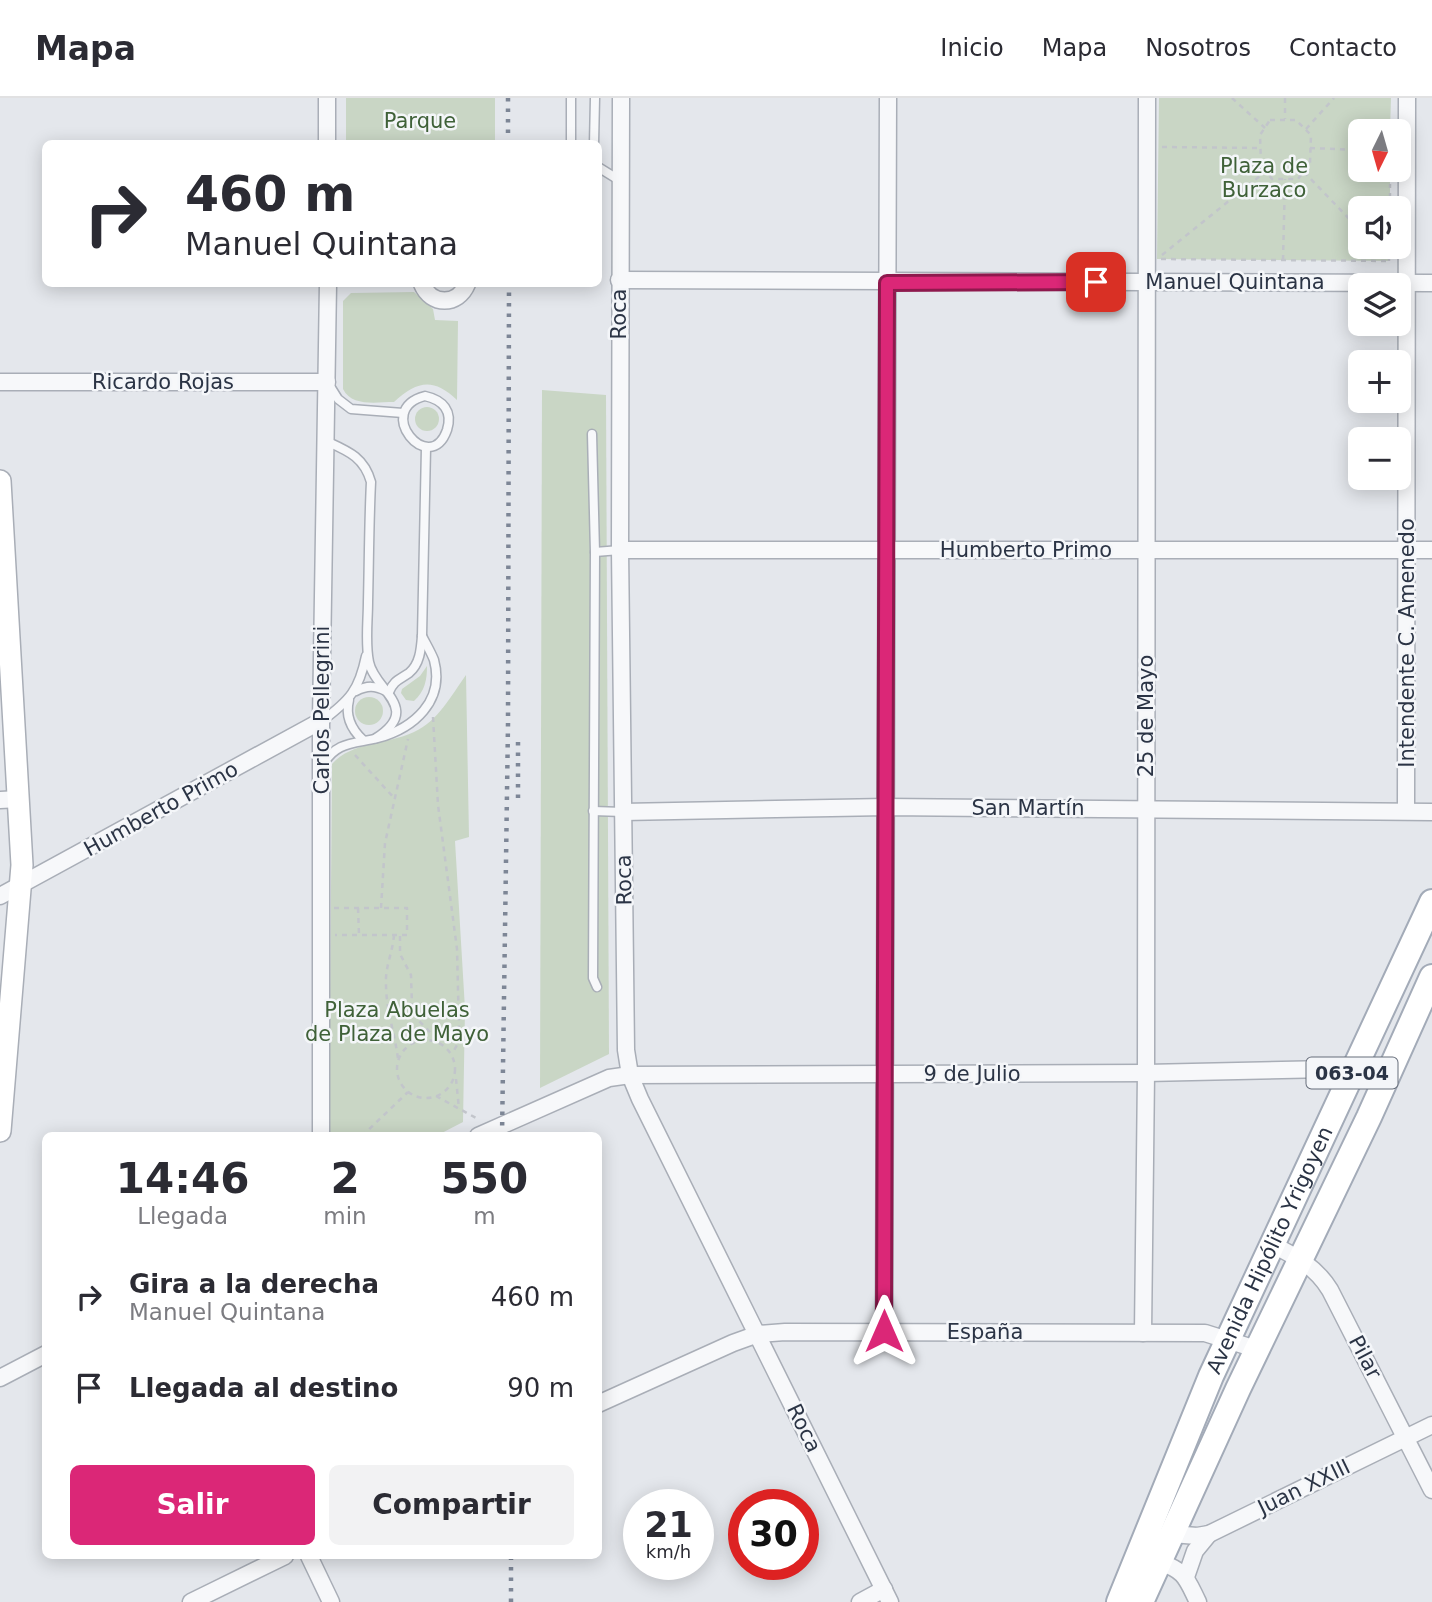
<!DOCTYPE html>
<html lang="es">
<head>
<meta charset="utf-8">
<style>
	:root { --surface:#fff; --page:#f2f2f3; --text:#2b2b33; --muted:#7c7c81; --line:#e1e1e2; --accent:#db2777 }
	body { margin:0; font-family:"DejaVu Sans",sans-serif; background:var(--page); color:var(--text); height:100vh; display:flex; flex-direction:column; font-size:26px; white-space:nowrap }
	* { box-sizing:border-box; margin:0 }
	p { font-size:23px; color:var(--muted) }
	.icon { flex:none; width:38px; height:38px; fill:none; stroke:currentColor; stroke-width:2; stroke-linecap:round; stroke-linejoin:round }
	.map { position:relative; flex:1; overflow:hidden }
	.drawer { position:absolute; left:42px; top:1034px; width:560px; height:427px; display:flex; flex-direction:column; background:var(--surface); border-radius:10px; box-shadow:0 4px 18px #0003 }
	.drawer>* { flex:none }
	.banner { position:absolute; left:42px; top:42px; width:560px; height:147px; border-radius:10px; box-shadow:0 4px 18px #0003; background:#fff; color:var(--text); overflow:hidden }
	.needle { width:46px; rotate:185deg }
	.tools { position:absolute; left:1348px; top:21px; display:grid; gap:14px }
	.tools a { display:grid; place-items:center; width:63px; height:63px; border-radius:10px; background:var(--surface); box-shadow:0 4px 18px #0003; font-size:35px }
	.speed { position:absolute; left:623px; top:1391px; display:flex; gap:14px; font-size:35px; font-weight:700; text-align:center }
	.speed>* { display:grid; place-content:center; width:91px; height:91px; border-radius:50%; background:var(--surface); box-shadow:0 4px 18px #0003; line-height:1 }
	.speed small { font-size:18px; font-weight:400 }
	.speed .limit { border:10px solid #d22; background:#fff; color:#111 }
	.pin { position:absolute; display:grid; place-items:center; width:60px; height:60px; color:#fff; margin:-30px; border-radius:14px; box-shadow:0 4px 10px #0006 }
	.me { position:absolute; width:77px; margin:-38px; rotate:0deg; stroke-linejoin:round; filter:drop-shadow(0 0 5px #0008) }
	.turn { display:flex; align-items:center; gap:24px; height:147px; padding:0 28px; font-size:32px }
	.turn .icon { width:91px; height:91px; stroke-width:2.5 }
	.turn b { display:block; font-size:49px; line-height:60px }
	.eta { display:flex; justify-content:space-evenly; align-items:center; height:119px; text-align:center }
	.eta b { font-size:42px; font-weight:700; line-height:49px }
	.button { display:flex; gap:14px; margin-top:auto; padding:14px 28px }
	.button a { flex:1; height:80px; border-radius:10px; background:var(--accent); color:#fff; font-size:28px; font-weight:700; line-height:80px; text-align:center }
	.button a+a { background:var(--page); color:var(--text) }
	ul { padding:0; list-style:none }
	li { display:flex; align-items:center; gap:21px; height:91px; padding:0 28px }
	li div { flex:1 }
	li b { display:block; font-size:26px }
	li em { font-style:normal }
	header { display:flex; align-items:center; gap:42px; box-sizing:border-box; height:98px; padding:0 35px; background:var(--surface); border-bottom:2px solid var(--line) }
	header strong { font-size:33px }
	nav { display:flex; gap:38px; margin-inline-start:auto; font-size:24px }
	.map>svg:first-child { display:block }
	.green { fill:#c9d6c5 }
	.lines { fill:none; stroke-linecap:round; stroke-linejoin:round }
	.service-casing { stroke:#a9aeb7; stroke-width:11 }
	.minor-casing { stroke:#a9aeb7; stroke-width:19 }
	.secondary-casing { stroke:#a9aeb7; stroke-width:24 }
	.primary-casing { stroke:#a3abb8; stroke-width:28 }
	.path { stroke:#c2c5cb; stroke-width:2.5; stroke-dasharray:5 5; stroke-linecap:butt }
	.service { stroke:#f7f8fa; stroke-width:8 }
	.minor { stroke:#f7f8fa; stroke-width:16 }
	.secondary { stroke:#fff; stroke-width:21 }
	.primary { stroke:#fff; stroke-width:24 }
	.rail { stroke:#7d8696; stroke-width:4.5; stroke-dasharray:3.5 7; stroke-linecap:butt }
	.route-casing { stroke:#8e194d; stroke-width:18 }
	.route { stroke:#db2777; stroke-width:12 }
	.labels { text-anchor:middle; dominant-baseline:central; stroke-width:5; stroke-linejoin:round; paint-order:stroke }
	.shield { fill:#f4f6f9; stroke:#676e7b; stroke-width:2 }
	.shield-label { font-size:19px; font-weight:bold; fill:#2b3445 }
	.park-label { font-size:21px; fill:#3f6138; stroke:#f4f6f9 }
	.street-label { font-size:21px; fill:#2b3445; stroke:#f4f6f9 }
</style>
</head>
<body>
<header>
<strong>Mapa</strong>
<nav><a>Inicio</a><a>Mapa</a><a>Nosotros</a><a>Contacto</a></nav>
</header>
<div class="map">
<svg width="1432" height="1504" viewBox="0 0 1432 1504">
	<rect width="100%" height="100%" fill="#e4e7ec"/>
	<g class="green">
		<rect x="346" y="0" width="149" height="45"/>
		<polygon points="1159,0 1391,0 1390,33 1360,33 1360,72 1390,72 1390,110 1360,110 1360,149 1389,149 1389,163 1157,161"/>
		<path d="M351,195l63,-1 19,17 2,11 23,1 -1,79c-24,-23 -40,-19 -63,2 -18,0 -42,5 -51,-13v-88z"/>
		<polygon points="542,292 606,297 609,956 540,990"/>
		<circle cx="427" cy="321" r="12"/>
		<path d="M427,568c0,14 -2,25 -13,35l-8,-1 -5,-7 1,-4 18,-13z"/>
		<path d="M466,577l3,162 -14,4 10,168 -2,113 -27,14h-107l3,-372c21,-23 54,-19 82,-32 24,-11 37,-36 52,-57z"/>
		<circle cx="369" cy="613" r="14"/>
	</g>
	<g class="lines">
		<g class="service-casing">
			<g id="service">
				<polyline points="571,0 571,46"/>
				<polyline points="594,46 595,0"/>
				<polyline points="598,69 619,82"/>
				<polyline points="328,285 338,301 351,311 403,315"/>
				<path d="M425,298c18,4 28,15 22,34 -17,48 -75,-20 -22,-34z"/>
				<polyline points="592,336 595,454 593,880 597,889"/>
				<path d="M326,343c22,10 38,16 45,41 -2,40 -2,80 -3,120 0,19 -3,41 1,60 5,28 54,46 7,76"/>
				<polyline points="595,454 620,452"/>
				<path d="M356,593c12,-6 19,-5 30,0"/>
				<path d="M389,594c5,-12 10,-12 20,-19 11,-9 12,-24 13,-37l4,-188"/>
				<path d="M349,602c-4,16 2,29 14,40"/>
				<path d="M322,623c28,-21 37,-31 44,-65"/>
				<path d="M323,667c13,-24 32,-21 55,-27 36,-10 67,-37 56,-78 -3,-8 -8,-16 -12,-24"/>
				<polyline points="593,713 623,714"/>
			</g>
		</g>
		<g class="minor-casing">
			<g id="minor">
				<polyline points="327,0 327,46"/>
				<polyline points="621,0 620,452 626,952 630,977 640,1001 890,1504"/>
				<polyline points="619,182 1432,185"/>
				<path d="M422,186c9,22 36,22 45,0"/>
				<polyline points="0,284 327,284"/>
				<polyline points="620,452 1432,452"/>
				<polyline points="0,702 19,701"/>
				<polyline points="1406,712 1407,0"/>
				<polyline points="623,714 886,709 1432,714"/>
				<polyline points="0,798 321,623"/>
				<polyline points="321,1038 321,623 328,186"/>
				<polyline points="478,1038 609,980 630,977 1146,975 1329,971 1351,976"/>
				<path d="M1273,1147c24,12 43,22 57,45l102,200"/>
				<polyline points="884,1233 888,0"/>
				<polyline points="1143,1235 1146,975 1147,0"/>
				<polyline points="0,1280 46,1256"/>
				<polyline points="598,1306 733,1245 758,1236 785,1234 1205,1235 1259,1252"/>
				<polyline points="1172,1436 1197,1438 1209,1436 1432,1327"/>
				<polyline points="309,1458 331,1504"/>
				<path d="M1159,1464c27,9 27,16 39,40"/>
				<polyline points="1186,1479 1195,1453 1209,1436"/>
				<polyline points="191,1504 285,1458"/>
				<polyline points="860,1504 884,1491"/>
			</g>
		</g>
		<g class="secondary-casing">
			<polyline id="secondary" points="0,383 22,767 0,1033"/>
		</g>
		<g class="primary-casing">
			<g id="primary">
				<path id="s1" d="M1119,1504l92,-226 221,-474"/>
				<polyline points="1141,1504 1238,1291 1369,1019 1432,879"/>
			</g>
		</g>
		<g class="path">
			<polyline points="1232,0 1265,30"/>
			<polyline points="1285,0 1285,21"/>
			<polygon points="1270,22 1296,22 1311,37 1310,65 1298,81 1272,81 1261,66 1260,37"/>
			<polyline points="1306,31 1334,0"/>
			<polyline points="1162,49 1260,50"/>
			<polyline points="1310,50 1360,52"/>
			<polyline points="1304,74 1360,132"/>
			<polyline points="1390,110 1390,86"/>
			<polyline points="1376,149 1389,163"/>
			<polyline points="1162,157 1266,73"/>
			<polyline points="1161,161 1389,163"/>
			<polyline points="1283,162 1285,81"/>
			<polyline points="1389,163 1389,149"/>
			<polyline points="433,619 438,707 457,851 459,932 457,947 452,956"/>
			<polyline points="355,657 395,701"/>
			<polyline points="334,810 407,810 407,837 335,837"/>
			<polyline points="358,810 359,837"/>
			<polyline points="381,810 385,745 408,641"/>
			<path d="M394,837c-1,16 -9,32 -8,49 0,26 9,50 12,75"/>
			<polyline points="400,838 400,856 411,877 412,908 418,922 438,942"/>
			<circle cx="426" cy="971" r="29"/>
			<polyline points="456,981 459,1011"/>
			<polyline points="436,998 476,1020"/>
			<polyline points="362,1038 408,994"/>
		</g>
		<use href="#service" class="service"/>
		<use href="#minor" class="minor"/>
		<use href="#secondary" class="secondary"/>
		<use href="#primary" class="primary"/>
		<g class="rail">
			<polyline points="508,0 508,46"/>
			<polyline points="518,700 518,640"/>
			<polyline points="502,1038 508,626 509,186"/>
			<polyline points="511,1504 511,1458"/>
		</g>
	</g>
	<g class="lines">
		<g class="route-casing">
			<polyline id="route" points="884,1233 887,185 1096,184"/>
		</g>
		<use href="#route" class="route"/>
	</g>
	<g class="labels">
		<rect class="shield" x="1306.5" y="959.5" width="91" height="31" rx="5"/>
		<g class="shield-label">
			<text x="1352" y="975">063-04</text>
		</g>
		<g class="park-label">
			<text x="420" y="23">Parque</text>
			<text x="1264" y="68">Plaza de<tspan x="1264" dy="24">Burzaco</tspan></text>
			<text x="397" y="912">Plaza Abuelas<tspan x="397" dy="24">de Plaza de Mayo</tspan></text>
		</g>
		<g class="street-label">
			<text x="1235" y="184">Manuel Quintana</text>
			<text transform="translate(619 216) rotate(-90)">Roca</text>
			<text x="163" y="284">Ricardo Rojas</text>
			<text x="1026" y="452">Humberto Primo</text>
			<text transform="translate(1407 545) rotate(-90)">Intendente C. Amenedo</text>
			<text transform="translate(322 612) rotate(-90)">Carlos Pellegrini</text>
			<text transform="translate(1146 618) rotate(-90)">25 de Mayo</text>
			<text x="1028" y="710">San Martín</text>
			<text transform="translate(161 711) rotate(-29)">Humberto Primo</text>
			<text transform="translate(624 782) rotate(-91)">Roca</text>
			<text x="972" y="976">9 de Julio</text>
			<text stroke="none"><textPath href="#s1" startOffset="383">Avenida Hipólito Yrigoyen</textPath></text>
			<text x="985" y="1234">España</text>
			<text transform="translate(1365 1259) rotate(62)">Pilar</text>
			<text transform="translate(804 1330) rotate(64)">Roca</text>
			<text transform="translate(1304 1389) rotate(-26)">Juan XXIII</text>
		</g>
	</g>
</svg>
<div class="tools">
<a><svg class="needle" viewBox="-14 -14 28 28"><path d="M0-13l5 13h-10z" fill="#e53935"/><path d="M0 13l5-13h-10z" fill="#7c7c81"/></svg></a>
<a><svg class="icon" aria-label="sound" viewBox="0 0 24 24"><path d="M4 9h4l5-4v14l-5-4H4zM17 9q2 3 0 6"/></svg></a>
<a><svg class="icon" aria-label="layers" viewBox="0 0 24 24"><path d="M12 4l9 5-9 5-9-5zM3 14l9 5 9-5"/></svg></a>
<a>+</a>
<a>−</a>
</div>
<div class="speed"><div>21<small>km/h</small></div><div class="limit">30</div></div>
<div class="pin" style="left:1096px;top:184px;background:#d93025"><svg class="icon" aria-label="arrive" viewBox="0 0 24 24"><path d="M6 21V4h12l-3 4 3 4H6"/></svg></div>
<svg class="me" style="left:884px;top:1233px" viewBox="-20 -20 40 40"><path d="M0-17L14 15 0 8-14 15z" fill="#db2777" stroke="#fff" stroke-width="4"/></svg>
<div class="banner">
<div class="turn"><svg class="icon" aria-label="right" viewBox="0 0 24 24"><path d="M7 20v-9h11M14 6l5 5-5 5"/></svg><div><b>460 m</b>Manuel Quintana</div></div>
</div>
<section class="drawer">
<div class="eta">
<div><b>14:46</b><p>Llegada</p></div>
<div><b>2</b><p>min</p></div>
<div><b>550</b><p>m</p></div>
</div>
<ul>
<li><svg class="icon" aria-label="right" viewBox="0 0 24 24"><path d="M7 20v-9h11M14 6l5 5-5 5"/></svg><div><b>Gira a la derecha</b><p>Manuel Quintana</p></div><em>460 m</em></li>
<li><svg class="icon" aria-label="arrive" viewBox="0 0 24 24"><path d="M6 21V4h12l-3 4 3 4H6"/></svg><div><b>Llegada al destino</b></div><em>90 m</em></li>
</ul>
<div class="button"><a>Salir</a><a>Compartir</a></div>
</section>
</div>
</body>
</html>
